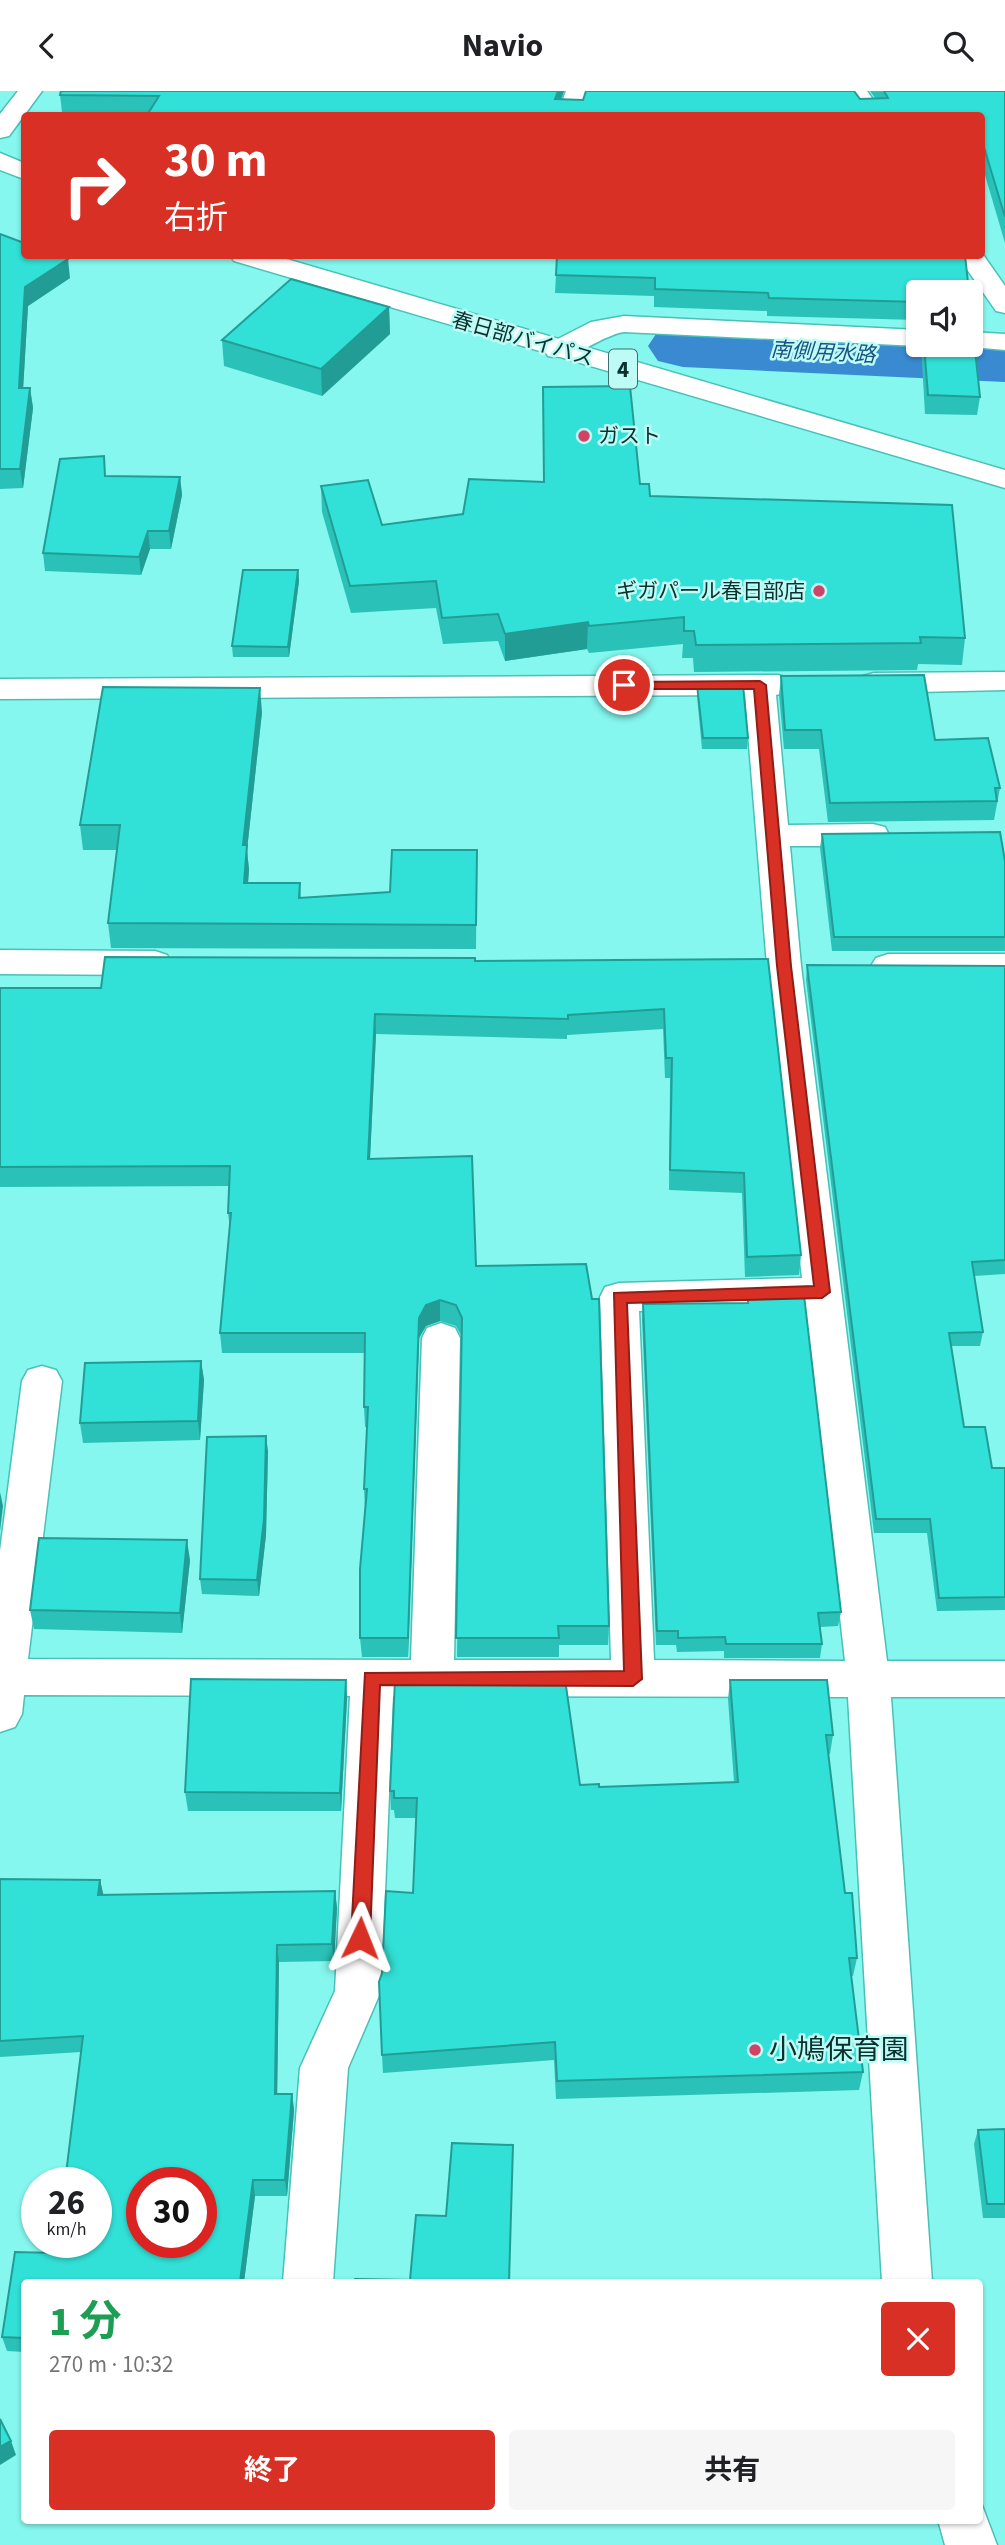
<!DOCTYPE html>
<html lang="ja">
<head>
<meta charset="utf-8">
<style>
	:root { --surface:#fff; --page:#f6f6f6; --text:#202124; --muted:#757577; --accent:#d93025 }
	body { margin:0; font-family:"Source Sans 3","Noto Sans JP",sans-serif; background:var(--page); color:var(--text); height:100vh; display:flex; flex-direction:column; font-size:26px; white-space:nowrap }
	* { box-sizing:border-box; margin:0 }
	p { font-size:23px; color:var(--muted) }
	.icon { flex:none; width:38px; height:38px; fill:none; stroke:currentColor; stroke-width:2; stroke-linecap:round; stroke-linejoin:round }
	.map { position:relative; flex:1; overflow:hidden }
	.drawer { position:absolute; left:21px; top:2188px; width:962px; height:245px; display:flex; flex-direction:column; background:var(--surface); border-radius:7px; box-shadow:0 2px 5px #0004 }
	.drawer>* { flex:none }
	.banner { position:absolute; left:21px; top:21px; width:964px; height:147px; border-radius:7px; box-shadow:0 2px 5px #0004; background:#d93025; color:#fff; overflow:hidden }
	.tools { position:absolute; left:906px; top:189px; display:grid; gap:14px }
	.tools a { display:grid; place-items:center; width:77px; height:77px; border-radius:7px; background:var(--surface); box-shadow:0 2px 5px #0004; font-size:35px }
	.speed { position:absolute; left:21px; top:2076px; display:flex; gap:14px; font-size:35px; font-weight:700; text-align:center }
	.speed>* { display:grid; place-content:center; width:91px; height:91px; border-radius:50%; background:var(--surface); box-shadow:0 2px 5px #0004; line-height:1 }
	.speed small { font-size:18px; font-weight:400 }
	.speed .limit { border:10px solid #d22; background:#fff; color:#111 }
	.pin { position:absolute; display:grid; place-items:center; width:60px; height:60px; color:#fff; margin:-30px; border:4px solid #fff; border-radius:50%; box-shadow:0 2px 7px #0007 }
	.me { position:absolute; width:77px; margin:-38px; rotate:2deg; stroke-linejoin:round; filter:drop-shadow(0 0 5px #0008) }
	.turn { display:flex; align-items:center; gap:24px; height:147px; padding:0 28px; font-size:32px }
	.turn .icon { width:91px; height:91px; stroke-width:2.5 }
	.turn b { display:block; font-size:49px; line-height:60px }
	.round { display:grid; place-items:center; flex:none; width:74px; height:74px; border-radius:7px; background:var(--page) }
	.head { display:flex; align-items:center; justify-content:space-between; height:119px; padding:0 28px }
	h1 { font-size:42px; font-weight:700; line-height:52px; color:#1e9e55 }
	.action { display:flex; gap:14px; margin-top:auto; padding:14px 28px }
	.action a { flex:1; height:80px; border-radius:7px; background:var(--accent); color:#fff; font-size:28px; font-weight:700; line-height:80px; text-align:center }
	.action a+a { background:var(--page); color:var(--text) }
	header { display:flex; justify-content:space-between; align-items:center; height:91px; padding:0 28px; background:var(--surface); font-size:32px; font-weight:700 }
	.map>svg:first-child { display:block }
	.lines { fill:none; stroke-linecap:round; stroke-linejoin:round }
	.river { fill:#3a8ad2; fill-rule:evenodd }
	.minor-casing { stroke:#4ac0b8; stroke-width:3 }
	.major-casing { stroke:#4ac0b8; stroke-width:3 }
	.highway-casing { stroke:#4ac0b8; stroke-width:3 }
	.minor { fill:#fff; fill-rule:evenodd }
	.major { fill:#fff; fill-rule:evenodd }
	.highway { fill:#fff; fill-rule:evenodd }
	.wall { fill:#2ac1b8; fill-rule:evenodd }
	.shaded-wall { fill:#229d96 }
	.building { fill:#31e0d6; stroke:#229d96; stroke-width:2; fill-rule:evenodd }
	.route { fill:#d93025; stroke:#8d1f18; stroke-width:2 }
	.poi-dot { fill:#d14267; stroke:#bdfcf6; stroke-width:2.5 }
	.labels { text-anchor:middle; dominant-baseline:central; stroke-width:5; stroke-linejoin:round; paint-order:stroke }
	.far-street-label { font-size:21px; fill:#0a312e; stroke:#bdfcf6 }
	.far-water-label { font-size:21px; font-style:italic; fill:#1a5182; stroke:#bdfcf6 }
	.far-poi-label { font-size:21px; fill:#0a312e; stroke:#bdfcf6; text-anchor:start }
	.shield { fill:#bdfcf6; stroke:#406e6a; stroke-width:2 }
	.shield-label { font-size:23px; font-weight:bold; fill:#0a312e }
	.near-poi-label { font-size:28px; fill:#0a312e; stroke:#bdfcf6; text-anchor:start }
</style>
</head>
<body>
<header><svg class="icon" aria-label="back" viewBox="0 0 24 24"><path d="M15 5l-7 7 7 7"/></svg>Navio<svg class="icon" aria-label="search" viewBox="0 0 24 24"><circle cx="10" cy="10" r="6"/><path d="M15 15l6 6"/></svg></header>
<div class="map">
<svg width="1005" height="2454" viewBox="0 0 1005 2454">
	<rect width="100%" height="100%" fill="#85f7ee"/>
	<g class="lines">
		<polygon class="river" points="683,234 919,245 919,254 971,254 971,247 1005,249 1005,291 683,276 658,270 648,255 658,240"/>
		<g class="minor-casing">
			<g id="minor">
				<polygon points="566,0 590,0 581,24 557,24"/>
				<polygon points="843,0 867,0 884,24 860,24"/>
				<polygon points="982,162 1005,195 1005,222 996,220 957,164 982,164"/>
				<path d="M624,225l295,14v15h6l-6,1 -295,-14c-25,4 -50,30 -76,24l-4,-6 4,-6 43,-22z"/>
				<polygon points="971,241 1005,243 1005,259 961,255 971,254"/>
				<polygon points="1005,581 1005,599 874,602 863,599 858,592 863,585 874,582"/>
				<path d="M778,584l11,3 5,7 -5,7 -13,3 12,130 85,-1 12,3 4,8 -4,8 -12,3h-83l11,120 86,695h118v36h-114l41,585h-50l-34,-585 -455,-1 -12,295 -33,77 -15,214h-50l17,-214 35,-77 15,-295 -326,-1 -2,19 -7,13 -15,5v-181l22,-170 6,-11 14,-4 14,4 6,11 -34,278 383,1 11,-322 5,-10 14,-5 14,5 5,10 -6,322h157l-11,-363 5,-10 14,-4 183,-5 -35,-312 -22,-271 -745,4v-20zM805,1216l40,354 -191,-1 -15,-349z"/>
				<polygon points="0,859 155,860 167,864 172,872 167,880 155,884 0,883"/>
				<polygon points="888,863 1005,863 1005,887 888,887 876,883 871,875 876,867"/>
				<polygon points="980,2409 997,2454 945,2454 938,2429 980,2429"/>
			</g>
		</g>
		<g class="major-casing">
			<polygon id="major" points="18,0 42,0 9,45 0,47 0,23"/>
		</g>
		<g class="highway-casing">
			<g id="highway">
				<polygon points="0,62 24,72 24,88 0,79"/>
				<polygon points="230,164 273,164 1005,379 1005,397 234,170"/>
			</g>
		</g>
		<use href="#minor" class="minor"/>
		<use href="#major" class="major"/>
		<use href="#highway" class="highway"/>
	</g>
	<g class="wall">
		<polygon points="564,0 561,8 860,8 875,7 870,0 1005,0 1005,152 982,74 982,24 62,21 60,4"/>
		<polygon points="0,143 70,187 28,215 23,297 30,297 33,317 23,397 0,398"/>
		<polygon points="557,164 919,201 919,235 918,229 767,225 767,220 654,216 654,205 555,202"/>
		<polygon points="389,216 390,243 322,305 224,275 222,249"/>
		<polygon points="921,254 971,254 980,306 977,324 925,323"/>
		<polygon points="543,296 640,393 650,405 965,547 962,574 918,573 917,579 694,581 693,567 682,567 683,553 589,562 587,558 505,570 498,550 443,553 436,517 351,522 322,421 321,395 382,434 463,423 544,391"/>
		<polygon points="106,385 180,386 182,404 171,458 150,458 141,484 45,480 43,462"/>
		<polygon points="298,479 299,490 289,566 233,566 232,555"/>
		<polygon points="781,585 935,649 1000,697 994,729 828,731 819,658 784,658 779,604"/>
		<polygon points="697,594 748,647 747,658 702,658 697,605"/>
		<polygon points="262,621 247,759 249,779 248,792 300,792 301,807 390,801 477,759 476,858 111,857 108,832 117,759 83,759 80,734"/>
		<polygon points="822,743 1005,770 1005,860 832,860 820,757"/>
		<polygon points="768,868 801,1164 799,1184 745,1186 742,1102 669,1099 670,987 665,987 663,938 567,944 567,948 376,943 370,1068 476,1175 609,1535 608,1554 559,1554 559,1566 457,1566 462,1246 456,1235 440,1230 426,1235 419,1247 408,1566 362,1566 360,1547 365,1418 364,1398 367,1336 365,1336 364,1316 365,1262 222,1262 220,1242 230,1138 228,1122 229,1095 0,1096 0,897 101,897 475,870"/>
		<polygon points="807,874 1005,875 1005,1183 974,1185 983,1241 980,1255 951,1255 964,1336 992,1377 1005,1377 1005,1519 937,1520 927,1442 874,1442 806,889"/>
		<polygon points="748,1206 841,1521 838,1535 820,1536 822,1553 820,1567 724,1567 724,1560 677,1561 676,1554 656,1554 642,1228 643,1213 747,1212"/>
		<polygon points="201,1270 204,1289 200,1349 83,1352 80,1332"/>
		<polygon points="268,1360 266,1444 259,1505 202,1503 200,1488"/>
		<polygon points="190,1469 182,1542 34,1538 30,1519"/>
		<polygon points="346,1589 347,1608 341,1720 188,1720 185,1701"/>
		<polygon points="730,1589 833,1644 830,1663 828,1663 845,1802 857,1867 853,1885 851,1885 863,1981 859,1999 556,2008 554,1969 383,1982 382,1964 413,1802 416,1727 395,1727 394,1719 391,1719 390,1700 580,1694 599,1696 734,1691 728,1608"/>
		<path d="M0,1788l100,1 3,15 232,-4 2,17 -3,53 -55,1 -2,132h15l2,16 -7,86h-32l-11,86h-220v70l-17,-1 -5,-14 13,-85 41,1 1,-11h39v-60h-31l16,-130 -81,5zM142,2091h59v60h-59z"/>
		<polygon points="1005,2038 1005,2127 983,2127 974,2053 978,2039"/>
	</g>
	<g class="shaded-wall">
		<polygon points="558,0 564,0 555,24 555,8"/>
		<polygon points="68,168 70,187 28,215 22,317 19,297 25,196"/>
		<polygon points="389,216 390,243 322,305 321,278"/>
		<polygon points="30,297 33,317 23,397 20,378"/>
		<polygon points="180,386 182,404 171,458 169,440"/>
		<polygon points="148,440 150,458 141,484 139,466"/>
		<polygon points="298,479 299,490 289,566 288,556"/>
		<polygon points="588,531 587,558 505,570 505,543"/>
		<polygon points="260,597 262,621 247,759 249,779 246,817 244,792 243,754"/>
		<polygon points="375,923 376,943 369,1088 368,1068"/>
		<polygon points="440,1209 440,1230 426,1235 419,1247 408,1566 408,1547 419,1227 426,1214"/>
		<polygon points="201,1270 204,1289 200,1349 198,1330"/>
		<polygon points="266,1345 268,1360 266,1444 259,1505 257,1489"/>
		<polygon points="0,1401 3,1415 0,1440"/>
		<polygon points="187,1449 190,1469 182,1542 180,1522"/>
		<polygon points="346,1589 347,1608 341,1720 340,1702"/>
		<polygon points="100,1789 104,1806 98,1804"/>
		<polygon points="335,1800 337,1817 334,1870 332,1853"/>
		<polygon points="277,1854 279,1871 277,2019 275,2003"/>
		<polygon points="292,2003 294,2019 287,2105 285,2089"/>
		<polygon points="253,2089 255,2105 244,2191 240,2191"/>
		<polygon points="11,2350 16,2364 0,2374 0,2356"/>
	</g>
	<g class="building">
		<polygon points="61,0 558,0 555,8 583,9 586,0 854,0 860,8 888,7 884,0 1005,0 1005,126 983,53 982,53 982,24 147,24 159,5 60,4"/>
		<polygon points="0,143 24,152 24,164 58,164 68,168 25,196 19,297 30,297 20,378 0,378"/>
		<polygon points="557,164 965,164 969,201 919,201 919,211 769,207 768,202 655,198 655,187 556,184"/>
		<polygon points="291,188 389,216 321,278 222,249"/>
		<polygon points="971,240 973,240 980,306 928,304 924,254 971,254"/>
		<polygon points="630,295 640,393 649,393 650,405 952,414 965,547 920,546 921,552 696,554 694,540 684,540 684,526 589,535 588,531 505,543 498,523 442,527 436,490 350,495 321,395 368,389 382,434 463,423 469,388 544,391 543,296"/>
		<polygon points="104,365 105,385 180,386 169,440 148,440 139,466 43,462 60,368"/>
		<polygon points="243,479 298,479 288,556 232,555"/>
		<polygon points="924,584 935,649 988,647 1000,697 995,697 997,710 830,712 821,639 785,639 781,585"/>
		<polygon points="697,594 743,594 748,647 703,647"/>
		<polygon points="103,596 260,597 243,754 247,754 244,792 300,792 299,807 390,801 392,759 477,759 476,834 108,832 120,734 80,734"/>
		<polygon points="1000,741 1005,770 1005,846 834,846 822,743"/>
		<polygon points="105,866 475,867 475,870 768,868 801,1164 747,1166 744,1082 670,1079 672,967 666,967 664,918 568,924 568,928 375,923 368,1068 472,1065 476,1175 586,1173 592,1208 599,1208 609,1535 558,1535 559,1547 456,1547 462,1227 456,1214 440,1209 426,1214 419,1227 408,1547 360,1547 360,1478 367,1398 364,1398 368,1316 364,1316 365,1242 220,1242 231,1122 228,1122 230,1075 0,1076 0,897 101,897"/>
		<polygon points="807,874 1005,875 1005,1169 972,1171 983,1241 949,1242 964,1336 985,1336 992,1377 1005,1377 1005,1506 939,1507 930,1428 876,1428"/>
		<polygon points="804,1204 841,1521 818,1522 822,1553 726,1553 725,1546 678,1547 678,1540 657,1540 643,1213 748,1212 748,1206"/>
		<polygon points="201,1270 198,1330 80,1332 85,1272"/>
		<polygon points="266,1345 264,1428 257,1489 200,1488 207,1346"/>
		<polygon points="39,1447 187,1449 180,1522 30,1519"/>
		<polygon points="191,1588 346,1589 340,1702 185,1701"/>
		<polygon points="395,1588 565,1588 580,1694 599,1693 599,1696 738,1691 730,1589 827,1589 833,1644 826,1644 845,1802 852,1802 857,1867 849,1867 863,1981 557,1990 555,1951 382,1964 379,1891 382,1882 386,1800 413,1802 417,1707 394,1707 394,1700 390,1700"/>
		<path d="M0,1788l100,1 -2,15 237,-4 -3,53 -55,1 -2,149h17l-7,86h-32l-13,102h-216v56l-22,-1 13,-85 41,1 1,-11h39v-60h-31l18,-146 -83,5zM142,2091h59v60h-59z"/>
		<polygon points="1005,2038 1005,2113 987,2113 978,2039"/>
		<polygon points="452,2052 513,2054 509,2191 354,2191 355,2188 410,2189 416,2124 446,2125"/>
		<polygon points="0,2328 11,2350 0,2356"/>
	</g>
	<polygon class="route" points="760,590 766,594 791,875 830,1201 822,1207 627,1212 642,1588 633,1595 380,1594 370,1847 367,1853 360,1856 354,1853 351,1847 365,1582 624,1580 614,1202 814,1195 777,875 754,598 624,598 618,594 624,591"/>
	<g class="poi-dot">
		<circle cx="584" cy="345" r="7"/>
		<circle cx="819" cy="500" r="7"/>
		<circle cx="755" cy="1959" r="7"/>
	</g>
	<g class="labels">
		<g class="far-street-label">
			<text transform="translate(523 248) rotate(16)">春日部バイパス</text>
		</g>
		<g class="far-water-label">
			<text transform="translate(823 261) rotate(3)">南側用水路</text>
		</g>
		<g class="far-poi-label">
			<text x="598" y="345">ガスト</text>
			<text x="805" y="500" text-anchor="end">ギガパール春日部店</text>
		</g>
		<rect class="shield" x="609" y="258.5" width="28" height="39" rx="5"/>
		<g class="shield-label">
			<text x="623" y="278">4</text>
		</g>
		<g class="near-poi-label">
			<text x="769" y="1959">小鳩保育園</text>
		</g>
	</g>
</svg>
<div class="tools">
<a><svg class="icon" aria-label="sound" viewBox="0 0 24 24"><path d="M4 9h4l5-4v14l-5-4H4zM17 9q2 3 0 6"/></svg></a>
</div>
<div class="speed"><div>26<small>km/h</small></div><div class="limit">30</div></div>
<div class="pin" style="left:624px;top:594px;background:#d93025"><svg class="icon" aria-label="arrive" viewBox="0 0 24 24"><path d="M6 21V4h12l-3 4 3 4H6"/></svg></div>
<svg class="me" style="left:360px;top:1847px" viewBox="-20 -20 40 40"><path d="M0-17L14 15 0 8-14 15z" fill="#d93025" stroke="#fff" stroke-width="4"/></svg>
<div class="banner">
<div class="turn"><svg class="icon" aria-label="right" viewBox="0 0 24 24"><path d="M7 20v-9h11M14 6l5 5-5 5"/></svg><div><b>30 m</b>右折</div></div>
</div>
<section class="drawer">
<div class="head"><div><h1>1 分</h1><p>270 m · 10:32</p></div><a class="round" style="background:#d93025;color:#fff"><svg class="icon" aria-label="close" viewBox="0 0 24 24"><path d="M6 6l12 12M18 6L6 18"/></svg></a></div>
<div class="action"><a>終了</a><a>共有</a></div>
</section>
</div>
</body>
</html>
